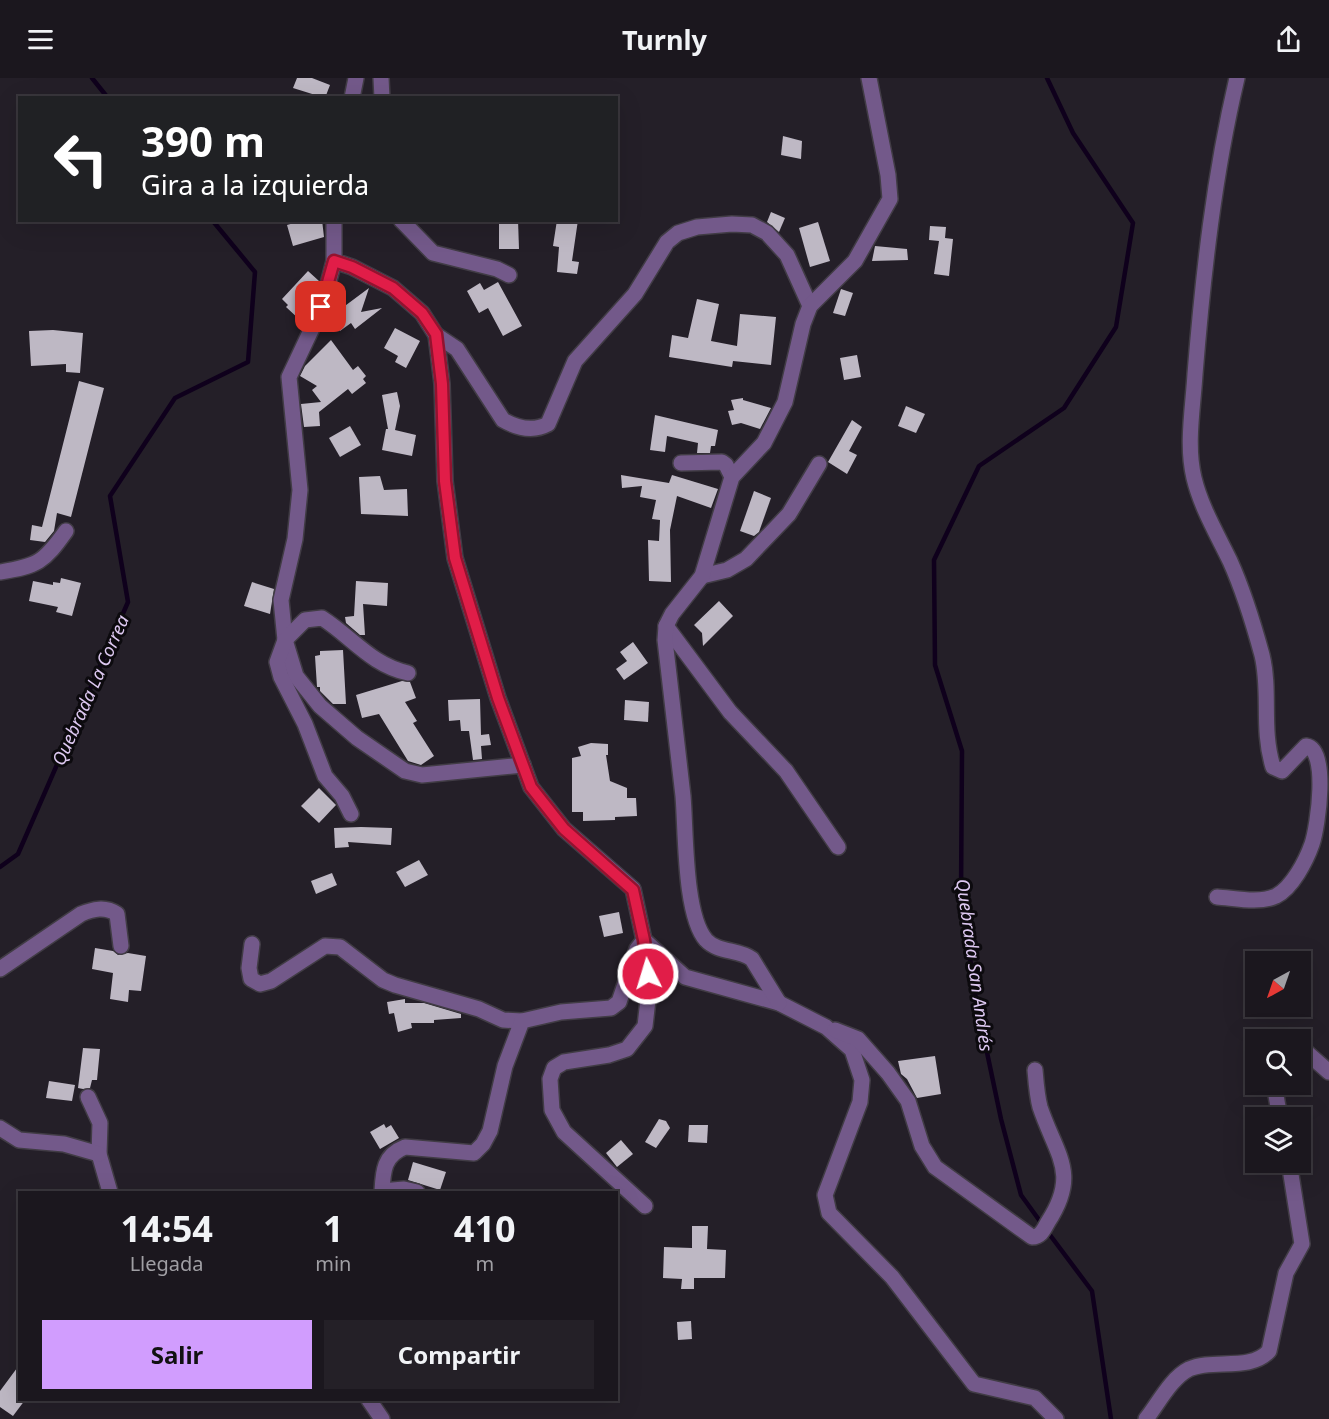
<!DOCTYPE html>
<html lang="es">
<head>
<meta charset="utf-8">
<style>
	:root { --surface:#1b171e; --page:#242027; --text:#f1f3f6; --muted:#a09fa4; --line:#39363c; --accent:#d19dfe }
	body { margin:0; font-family:"Noto Sans",sans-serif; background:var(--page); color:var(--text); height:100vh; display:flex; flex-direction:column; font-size:22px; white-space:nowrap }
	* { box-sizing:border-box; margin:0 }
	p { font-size:20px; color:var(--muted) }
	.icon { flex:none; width:33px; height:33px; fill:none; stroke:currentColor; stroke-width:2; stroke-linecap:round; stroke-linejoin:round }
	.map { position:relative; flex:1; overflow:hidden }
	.side { position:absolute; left:18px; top:1113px; width:600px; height:210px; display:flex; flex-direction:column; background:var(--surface); border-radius:0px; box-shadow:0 6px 24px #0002,0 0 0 2px var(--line) }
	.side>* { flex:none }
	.guide { position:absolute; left:18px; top:18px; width:600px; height:126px; border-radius:0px; box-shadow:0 6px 24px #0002,0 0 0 2px var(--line); background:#202124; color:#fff; overflow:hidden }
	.needle { width:39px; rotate:220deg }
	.tools { position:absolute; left:1245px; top:873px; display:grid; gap:12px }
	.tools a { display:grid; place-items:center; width:66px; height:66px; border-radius:0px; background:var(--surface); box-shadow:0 6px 24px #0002,0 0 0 2px var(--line); font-size:30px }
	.pin { position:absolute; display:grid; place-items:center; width:51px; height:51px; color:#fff; margin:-26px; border-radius:12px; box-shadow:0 3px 9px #0006 }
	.me { position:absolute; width:66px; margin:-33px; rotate:355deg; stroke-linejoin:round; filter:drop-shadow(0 0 4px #0008) }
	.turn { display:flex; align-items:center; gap:21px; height:126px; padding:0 24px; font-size:27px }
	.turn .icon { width:78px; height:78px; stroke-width:2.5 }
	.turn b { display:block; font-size:42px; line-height:51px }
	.eta { display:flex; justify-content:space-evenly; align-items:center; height:102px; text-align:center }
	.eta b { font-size:36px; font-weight:700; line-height:42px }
	.button { display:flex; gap:12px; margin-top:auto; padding:12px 24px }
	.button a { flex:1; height:69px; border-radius:0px; background:var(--accent); color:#111; font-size:24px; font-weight:700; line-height:69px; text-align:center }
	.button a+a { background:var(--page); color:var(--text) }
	header { display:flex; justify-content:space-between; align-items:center; height:78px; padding:0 24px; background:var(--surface); font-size:27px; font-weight:700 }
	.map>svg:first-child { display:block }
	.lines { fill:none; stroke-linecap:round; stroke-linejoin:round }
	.stream { stroke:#0f001c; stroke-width:4.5 }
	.building { fill:#beb8c4 }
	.minor-casing { stroke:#413c45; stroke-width:18 }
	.minor { stroke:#73598a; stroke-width:15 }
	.route-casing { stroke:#92132f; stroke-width:15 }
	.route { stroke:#e11d48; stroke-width:10 }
	.labels { text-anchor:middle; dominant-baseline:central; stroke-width:6; stroke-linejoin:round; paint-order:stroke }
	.water-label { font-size:18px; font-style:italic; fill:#ddc8f1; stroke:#0c0a0e }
</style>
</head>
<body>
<header><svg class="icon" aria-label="menu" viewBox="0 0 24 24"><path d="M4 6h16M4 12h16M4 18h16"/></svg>Turnly<svg class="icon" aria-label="share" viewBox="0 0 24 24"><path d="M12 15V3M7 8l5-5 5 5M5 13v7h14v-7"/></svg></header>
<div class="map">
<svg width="1329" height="1341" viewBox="0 0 1329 1341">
	<rect width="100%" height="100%" fill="#241f28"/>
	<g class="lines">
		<g class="stream">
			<polyline points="92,0 108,20"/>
			<polyline points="0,789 18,776 128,524 110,418 175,320 248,284 255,194 212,142"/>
			<polyline points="1042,1146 1021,1117 1001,1041 976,922 961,817 962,673 935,587 934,482 979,388 1064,330 1116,249 1133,145 1073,55 1047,0"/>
			<polyline points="1047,1153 1092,1213 1111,1341"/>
		</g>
	</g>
	<g class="building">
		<polygon points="297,0 312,0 330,7 325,20 293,10"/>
		<polygon points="783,58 802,63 801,81 781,77"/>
		<polygon points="771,134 785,140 779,154 767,144"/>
		<polygon points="293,142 322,142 324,159 293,168 287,147 294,145"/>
		<polygon points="499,142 518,142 519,171 499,171"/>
		<polygon points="557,142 578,142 572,183 579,184 577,196 557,194 559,169 553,168"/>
		<polygon points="818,144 830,183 810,189 799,150"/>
		<polygon points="930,148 946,149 945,160 953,161 949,198 934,196 939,163 929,162"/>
		<polygon points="875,168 907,171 908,182 872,183"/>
		<polygon points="308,193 319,203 310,214 314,218 311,222 313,224 311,231 300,242 286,229 288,227 282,221"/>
		<polygon points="498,204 522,248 503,258 488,230 479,235 467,213 480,205 484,212"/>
		<polygon points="369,210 361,234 382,230 355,251 351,245 340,253 330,239"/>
		<polygon points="841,211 853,215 845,238 833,235"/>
		<polygon points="697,221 719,226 711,263 737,268 740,236 776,239 771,287 733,283 732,289 669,279 672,257 688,260"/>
		<polygon points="395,250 420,263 406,290 395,284 398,278 384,270"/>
		<polygon points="53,252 83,255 80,295 66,294 66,286 31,288 29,253"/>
		<polygon points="331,262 353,292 358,288 366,298 363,301 366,305 352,316 348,311 319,334 320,348 304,349 301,326 321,324 312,312 317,308 300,298 305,288"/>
		<polygon points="857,277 861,299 844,302 840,280"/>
		<polygon points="79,303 104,310 71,439 57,435 54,453 45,464 30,462 32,447 42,449"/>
		<polygon points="397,314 400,328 395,352 416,357 412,378 382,372 386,351 388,351 382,317"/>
		<polygon points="743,320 743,322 771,330 760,351 741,345 732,347 728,333 734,332 731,322"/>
		<polygon points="906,328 925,336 916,355 898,348"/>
		<polygon points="655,337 718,352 715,368 711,368 710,375 697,375 698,365 667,358 665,374 650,372"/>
		<polygon points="852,342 862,349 849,373 857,377 847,396 828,384"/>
		<polygon points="350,348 361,367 340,379 329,360"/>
		<polygon points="621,397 669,405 672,397 718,411 711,430 677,418 670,452 671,504 649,503 648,462 659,463 660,442 652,441 656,422 640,419 642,408 622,410"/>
		<polygon points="380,398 384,412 407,411 408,438 361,436 359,399"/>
		<polygon points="754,413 771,420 759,454 754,458 740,453"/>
		<polygon points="61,500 81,505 72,538 56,534 58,529 29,523 33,503 53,507 53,504 60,505"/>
		<polygon points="356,503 388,505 387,528 363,526 365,557 360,557 346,545 345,539 354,538"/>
		<polygon points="252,504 274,511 270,536 244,528"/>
		<polygon points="719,523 733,538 703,568 702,555 694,547"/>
		<polygon points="633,564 648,585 624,602 616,591 627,583 620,574"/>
		<polygon points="343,572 346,626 333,626 320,613 320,609 317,609 315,578 320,577 320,573"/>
		<polygon points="402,603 410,604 416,620 405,624 417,643 413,645 434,678 421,687 408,683 379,636 362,640 356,617"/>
		<polygon points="480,621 481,657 489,656 491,667 481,668 482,681 473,682 469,653 461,653 460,642 449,643 448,622"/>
		<polygon points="625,622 649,624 648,644 624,642"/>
		<polygon points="591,665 608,666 608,677 606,677 610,703 627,710 627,720 636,720 637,738 615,739 615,742 583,743 583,734 572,734 572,680 581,678 578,669"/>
		<polygon points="319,710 336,727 319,745 301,728"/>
		<polygon points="361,749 392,750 391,767 348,764 349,769 335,770 334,750"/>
		<polygon points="419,782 428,797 405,809 396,794"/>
		<polygon points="332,795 337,807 316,816 311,803"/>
		<polygon points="619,834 623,855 604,859 599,838"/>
		<polygon points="95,870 113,873 118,877 128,875 146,878 141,913 129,912 128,924 110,921 113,895 92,891"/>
		<polygon points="405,921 405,925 424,925 461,936 461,940 434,942 434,945 411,945 412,950 398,954 394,935 389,936 387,924"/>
		<polygon points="83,970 100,971 97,1002 92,1002 90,1010 83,1011 78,1010"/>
		<polygon points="935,978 941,1016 917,1020 907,1001 901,996 898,983"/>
		<polygon points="49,1003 75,1007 72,1023 46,1020"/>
		<polygon points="659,1041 666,1043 670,1050 656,1070 645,1064"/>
		<polygon points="384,1046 386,1050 391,1047 399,1060 380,1071 370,1054"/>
		<polygon points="689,1047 708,1047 707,1065 688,1064"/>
		<polygon points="621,1062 633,1076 617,1089 606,1075"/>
		<polygon points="413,1084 446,1094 440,1112 408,1102"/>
		<polygon points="692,1148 708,1148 707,1171 726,1172 725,1200 694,1200 694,1211 681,1211 682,1201 663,1200 664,1169 692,1170"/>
		<polygon points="691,1243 692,1261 678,1262 677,1244"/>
		<polygon points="20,1286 20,1322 25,1322 13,1338 0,1329 0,1313"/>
	</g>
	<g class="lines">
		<g class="minor-casing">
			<g id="minor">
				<polyline points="381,0 382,20"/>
				<polyline points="352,20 356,0"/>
				<polyline points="334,142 334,183 352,189 393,210 422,235 436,257 442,306 445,403 455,480 498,620 531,709 564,751 633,811 644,862 649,913 645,948 627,971 609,977 564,984 554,990 550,1001 552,1032 564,1054 645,1128"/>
				<polyline points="401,142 433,175 497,191 509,197"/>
				<polyline points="334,183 322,229 289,299 300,412 295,461 281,522 285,562 296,598 320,628 357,660 405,693 422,697 523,687"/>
				<path d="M436,257l21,14 46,71c14,8 30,12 45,4l27,-63 60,-67 32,-52 11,-9 19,-6 35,-3 20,1 15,8 20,22 23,51"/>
				<polyline points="681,385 722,384 726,387 732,399"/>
				<path d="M0,494c38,-6 44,-10 66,-41"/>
				<polyline points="702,498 727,492 746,481 789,436 819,386"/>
				<polyline points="666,548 730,634 786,693 838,769"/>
				<path d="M351,736l-9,-18 -17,-20 -20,-52 -24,-47 -4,-15 8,-22 20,-20 17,-2c30,19 49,47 86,55"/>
				<path d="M1217,819c17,1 42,7 59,-1 16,-8 30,-35 36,-52 6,-18 17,-95 -6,-98l-24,25 -9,-4c-12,-39 -2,-75 -11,-112 -9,-33 -18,-63 -32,-94 -13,-27 -29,-54 -36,-83 -8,-33 -1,-70 1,-104 8,-99 19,-199 42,-296"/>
				<polyline points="644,862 685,899 779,925 826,949 852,972 862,1002 860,1024 825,1117 829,1135 892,1199 974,1306 1035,1320 1056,1341"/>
				<polyline points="252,866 249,890 251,901 260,906 271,903 325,868 340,869 383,902 395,907 479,931 503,942 522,943"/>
				<path d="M0,891l81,-55c12,-5 24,-8 36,0l4,32"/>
				<path d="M779,925l-27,-44c-13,-10 -34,-6 -46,-19 -22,-25 -20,-110 -23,-144 -6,-52 -12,-104 -18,-156l1,-14 6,-12 30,-38 30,-99 32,-34 21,-41 18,-78 7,-18 45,-45 35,-62 -2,-24 -19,-97"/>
				<path d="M835,952l23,9 30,34 20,28 14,45 13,21 97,70c9,0 12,-8 16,-15 32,-49 8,-67 -8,-115 -3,-11 -4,-25 -5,-37"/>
				<polyline points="1300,972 1305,973 1329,994"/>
				<polyline points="1274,1006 1280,1040"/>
				<polyline points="88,1019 100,1045 99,1076 110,1114"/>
				<polyline points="0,1050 19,1062 64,1066 99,1076"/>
				<path d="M417,1114l-13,-3 -22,2c1,-20 2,-36 23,-44l69,6 9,-9 7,-13 15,-65 17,-45 39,-9 50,-4 8,-6 18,-53 7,-9"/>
				<polyline points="369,1322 382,1341"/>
				<path d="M1146,1341c12,-15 25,-41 43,-50 24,-11 61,3 80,-18l17,-78 16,-29 -13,-82"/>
			</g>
		</g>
		<use href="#minor" class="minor"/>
	</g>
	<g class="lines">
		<g class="route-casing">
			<polyline id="route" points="321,229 334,183 352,189 393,210 422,235 436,256 442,306 445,403 455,480 498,620 531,709 564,751 633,812 644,862 648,896"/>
		</g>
		<use href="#route" class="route"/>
	</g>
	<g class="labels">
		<g class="water-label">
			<text transform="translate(90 612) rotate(-66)">Quebrada La Correa</text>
			<text transform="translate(975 887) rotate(82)">Quebrada San Andrés</text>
		</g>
	</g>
</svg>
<div class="tools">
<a><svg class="needle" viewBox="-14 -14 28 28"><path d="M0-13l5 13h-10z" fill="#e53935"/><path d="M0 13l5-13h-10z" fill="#a09fa4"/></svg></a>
<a><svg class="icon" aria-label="search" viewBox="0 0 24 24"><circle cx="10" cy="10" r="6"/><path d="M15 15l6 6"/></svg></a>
<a><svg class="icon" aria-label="layers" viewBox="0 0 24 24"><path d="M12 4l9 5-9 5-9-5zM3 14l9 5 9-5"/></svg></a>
</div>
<div class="pin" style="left:321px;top:229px;background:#d93025"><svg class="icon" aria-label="arrive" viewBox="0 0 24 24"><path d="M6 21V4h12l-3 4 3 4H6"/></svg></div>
<svg class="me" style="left:648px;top:896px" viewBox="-20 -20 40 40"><circle r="17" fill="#e11d48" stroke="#fff" stroke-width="3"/><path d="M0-11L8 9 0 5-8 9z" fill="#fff"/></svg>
<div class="guide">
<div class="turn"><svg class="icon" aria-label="left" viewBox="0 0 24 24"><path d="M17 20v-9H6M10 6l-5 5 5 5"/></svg><div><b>390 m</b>Gira a la izquierda</div></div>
</div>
<section class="side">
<div class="eta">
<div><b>14:54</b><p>Llegada</p></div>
<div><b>1</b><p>min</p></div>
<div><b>410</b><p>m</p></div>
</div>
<div class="button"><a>Salir</a><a>Compartir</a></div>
</section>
</div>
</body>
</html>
